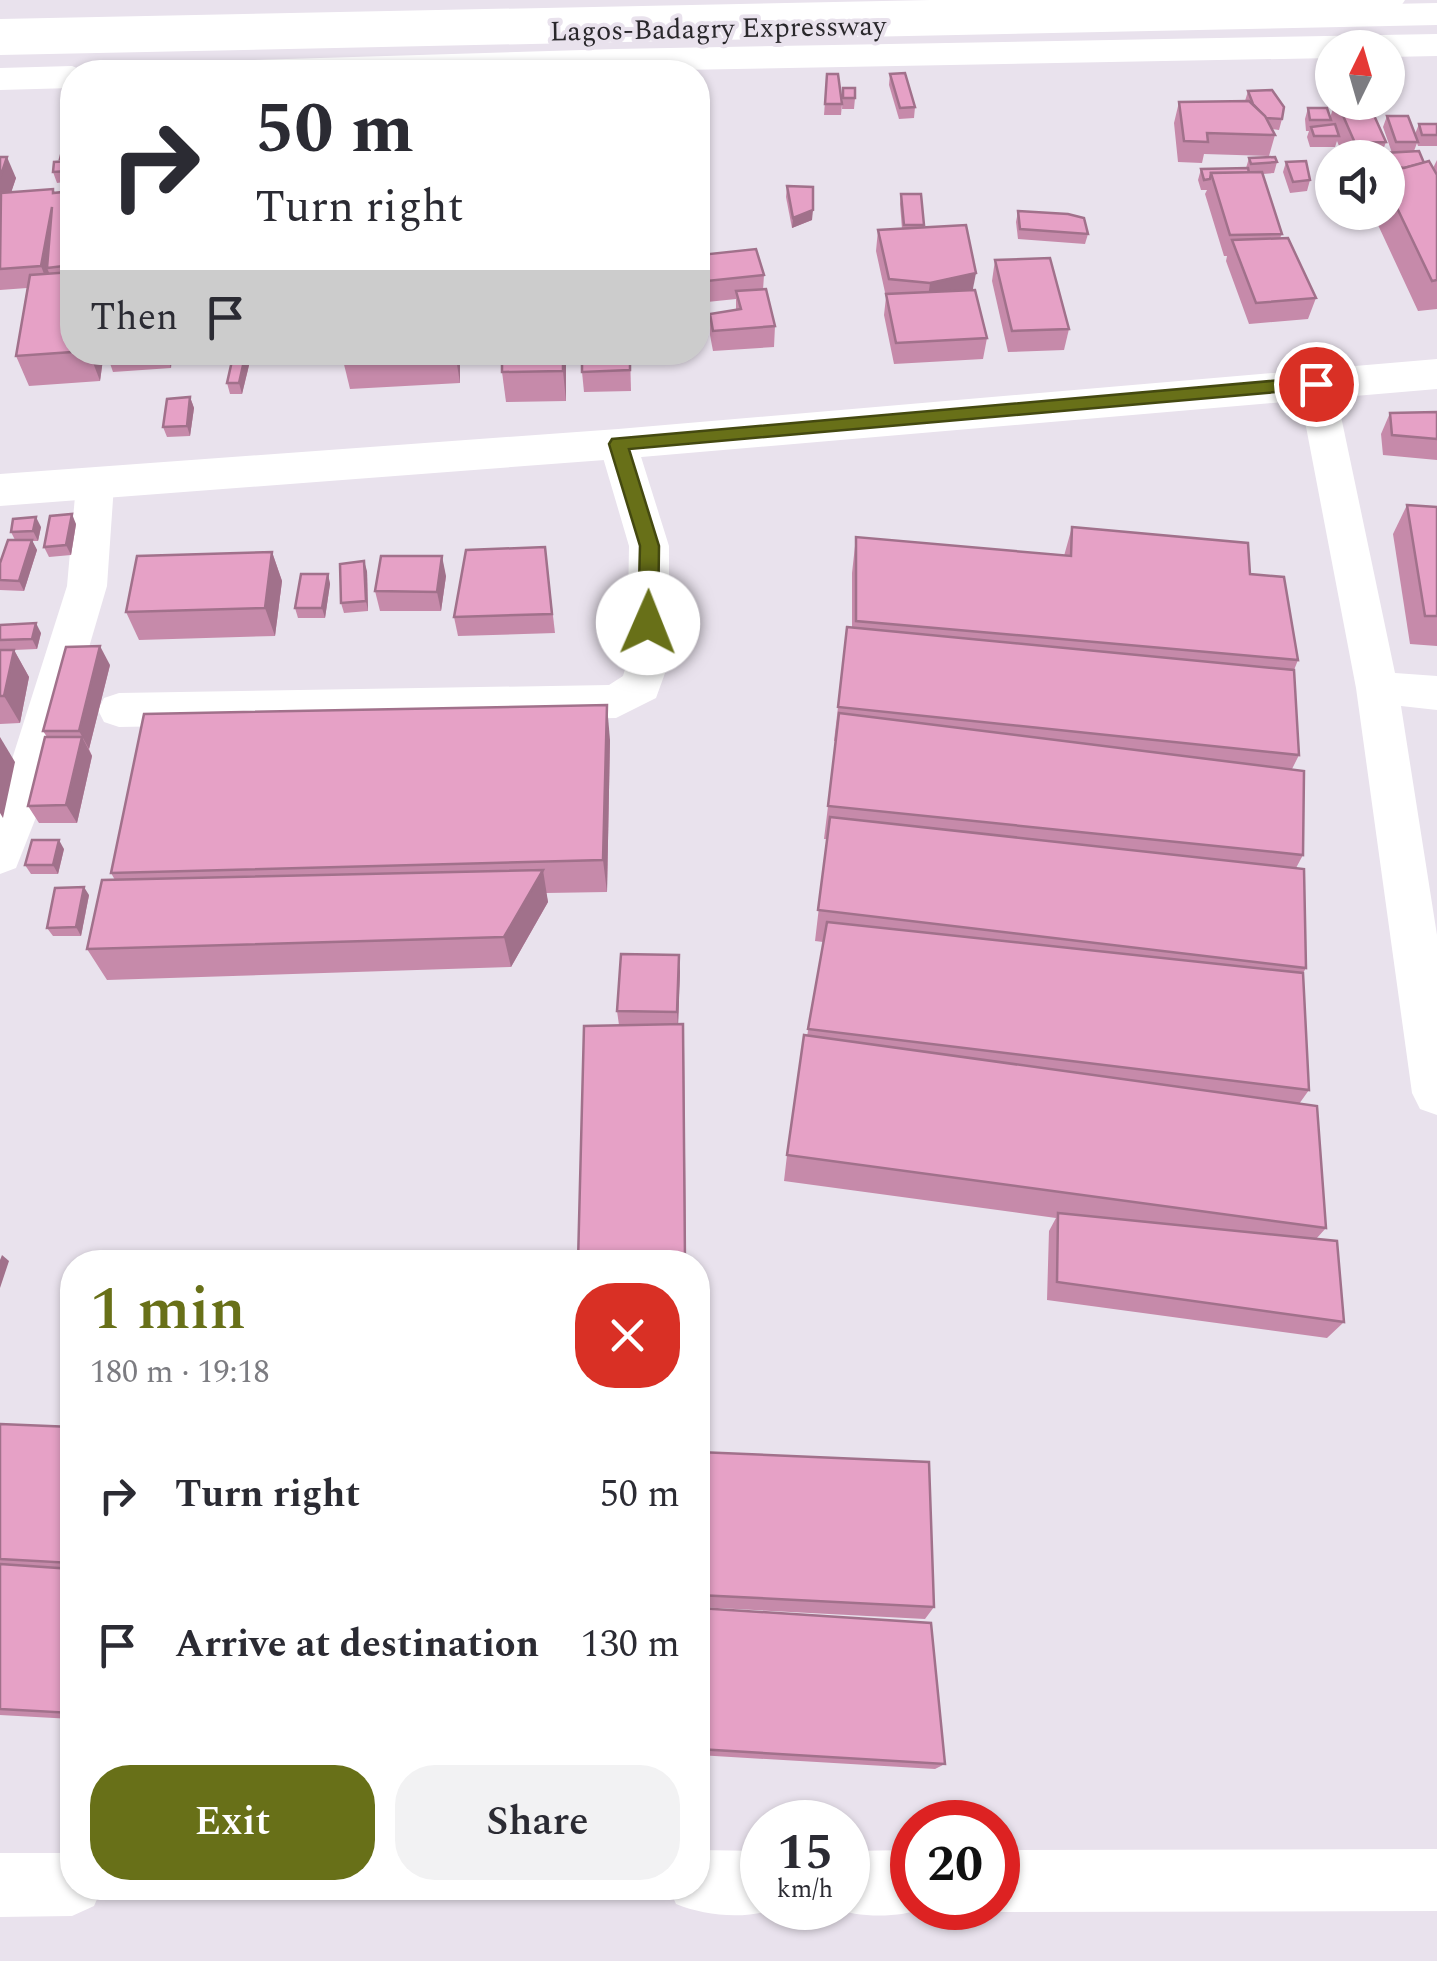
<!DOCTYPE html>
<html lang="en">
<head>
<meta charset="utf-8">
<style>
	:root { --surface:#fff; --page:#f2f2f3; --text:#2b2b33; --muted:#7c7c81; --accent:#687018 }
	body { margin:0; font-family:Spectral,serif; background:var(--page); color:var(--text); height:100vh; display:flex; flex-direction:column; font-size:38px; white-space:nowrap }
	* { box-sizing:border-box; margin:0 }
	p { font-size:32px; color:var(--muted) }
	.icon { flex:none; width:55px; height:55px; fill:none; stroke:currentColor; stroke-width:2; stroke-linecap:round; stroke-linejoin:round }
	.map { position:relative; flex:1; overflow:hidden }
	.panel { position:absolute; left:60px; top:1250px; width:650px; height:650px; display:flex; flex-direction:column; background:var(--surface); border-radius:40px; box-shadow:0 2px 8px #0004 }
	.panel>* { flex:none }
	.banner { position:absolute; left:60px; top:60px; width:650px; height:305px; border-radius:40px; box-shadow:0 2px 8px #0004; background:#fff; color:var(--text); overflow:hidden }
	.needle { width:65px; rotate:5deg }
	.controls { position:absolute; left:1315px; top:30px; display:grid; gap:20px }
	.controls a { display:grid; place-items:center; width:90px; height:90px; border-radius:50%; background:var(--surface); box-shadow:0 2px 8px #0004; font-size:50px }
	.speed { position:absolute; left:740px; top:1800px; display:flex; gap:20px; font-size:50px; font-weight:700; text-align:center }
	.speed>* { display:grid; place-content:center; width:130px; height:130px; border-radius:50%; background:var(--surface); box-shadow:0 2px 8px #0004; line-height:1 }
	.speed small { font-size:25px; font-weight:400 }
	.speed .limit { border:15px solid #d22; background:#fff; color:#111 }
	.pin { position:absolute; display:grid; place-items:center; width:85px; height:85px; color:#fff; margin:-42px; border:5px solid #fff; border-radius:50%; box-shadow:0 2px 10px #0007 }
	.me { position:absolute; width:110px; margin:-55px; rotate:1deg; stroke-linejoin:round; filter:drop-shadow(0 0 8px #0008) }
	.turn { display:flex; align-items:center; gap:35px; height:210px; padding:0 30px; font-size:45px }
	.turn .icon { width:130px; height:130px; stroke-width:2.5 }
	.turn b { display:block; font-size:70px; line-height:85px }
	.then { display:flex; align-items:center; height:95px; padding:0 30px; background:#0003; gap:20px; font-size:38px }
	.round { display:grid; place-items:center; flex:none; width:105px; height:105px; border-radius:40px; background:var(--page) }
	.head { display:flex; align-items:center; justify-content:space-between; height:170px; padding:0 30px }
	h1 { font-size:60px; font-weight:600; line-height:75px; color:var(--accent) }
	.primary-button { display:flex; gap:20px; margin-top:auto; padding:20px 30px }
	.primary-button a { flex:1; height:115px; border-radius:40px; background:var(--accent); color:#fff; font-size:40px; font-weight:600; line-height:115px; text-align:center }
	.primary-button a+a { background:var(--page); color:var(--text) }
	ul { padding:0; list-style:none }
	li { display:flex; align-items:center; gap:30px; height:150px; padding:0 30px }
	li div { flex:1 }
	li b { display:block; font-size:38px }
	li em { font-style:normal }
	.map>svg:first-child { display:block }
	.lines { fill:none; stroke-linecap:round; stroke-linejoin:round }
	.minor { fill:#fff; fill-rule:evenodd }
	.major { fill:#fff; fill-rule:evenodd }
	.highway { fill:#fff; fill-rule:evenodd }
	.wall { fill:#c68aaa }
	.shaded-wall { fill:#a1718b }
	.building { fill:#e6a1c6; stroke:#a1718b; stroke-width:2.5 }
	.route { fill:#687018; stroke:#444910; stroke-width:2.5 }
	.labels { text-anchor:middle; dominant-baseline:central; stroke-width:8; stroke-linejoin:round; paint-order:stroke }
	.far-street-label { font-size:28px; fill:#29272b; stroke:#e9e2ed }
</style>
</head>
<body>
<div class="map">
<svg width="1437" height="1961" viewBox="0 0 1437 1961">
	<rect width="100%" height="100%" fill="#e9e2ed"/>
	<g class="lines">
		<g class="minor">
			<polygon points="931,0 1405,0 1401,6 1390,9 0,37 0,19"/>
			<polygon points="1312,352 1325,355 1330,364 1395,673 1437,676 1437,710 1401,706 1437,935 1437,1115 1420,1109 1412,1093 1356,688 1294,364 1299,355"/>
			<polygon points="618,431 632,435 637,444 669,546 669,662 656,698 616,718 119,727 104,722 98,710 104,698 119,693 609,685 623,676 627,662 629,546 599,444 604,435"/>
			<polygon points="95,471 109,475 114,485 107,586 48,787 16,868 0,874 0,797 67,586 76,485 81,475"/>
			<polygon points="1437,1849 1437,1911 998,1912 986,1908 998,1908 998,1850"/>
			<path d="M698,1850l64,1v57h14c-29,12 -71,8 -100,-4l-7,-16h29z"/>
			<path d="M912,1850v58h12c-24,10 -66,10 -90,0h14v-57z"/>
			<polygon points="0,1853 72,1853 72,1888 102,1888 94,1906 72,1916 0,1917"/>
		</g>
		<g class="major">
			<polygon points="1437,34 1437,56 1388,57 1388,48 1332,48 1332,58 566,72 202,72 207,64 220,61 615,49"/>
			<polygon points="72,66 87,72 72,72 72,88 0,90 0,68"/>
			<polygon points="1437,359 1437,389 618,459 0,506 0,474 618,429"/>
		</g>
		<polygon class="highway" points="1437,3 1437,25 0,55 0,33"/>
	</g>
	<g class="wall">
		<polygon points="827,74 842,104 841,115 824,115"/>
		<polygon points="890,74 915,107 914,118 899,119 889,85"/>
		<polygon points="843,88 855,98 854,109 842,109"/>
		<polygon points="1248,91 1282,119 1279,130 1272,129 1275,135 1269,156 1204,154 1202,163 1178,162 1174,123 1179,102 1245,101"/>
		<polygon points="1335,102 1368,102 1386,142 1380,158 1344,158 1337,141 1335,147 1310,147 1307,137 1309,131 1306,131 1305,119 1308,108 1330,118"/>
		<polygon points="1387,116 1415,134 1419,124 1437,124 1437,146 1418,146 1417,143 1414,151 1424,163 1433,168 1437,160 1437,309 1418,311 1372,212 1388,212 1388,158 1382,158 1384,153 1392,153 1383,127"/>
		<polygon points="72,151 72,181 57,183 53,172 61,162 60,159"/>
		<polygon points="0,157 16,178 11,192 53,189 55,193 72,191 72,352 104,352 100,381 29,386 16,356 27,288 0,290"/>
		<polygon points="1249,158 1277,162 1274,173 1263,174 1282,234 1280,238 1316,298 1308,319 1249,324 1226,261 1227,256 1224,256 1205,194 1207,190 1201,190 1198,180 1201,169 1246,168"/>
		<polygon points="1286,162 1310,180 1307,191 1290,193 1283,172"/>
		<polygon points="787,186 812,220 792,228 786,197"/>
		<polygon points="901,194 924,225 924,227 973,290 987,338 983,359 894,364 884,315 886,297 876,251 878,230 902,229 900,204"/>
		<polygon points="1018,211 1088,234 1085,244 1018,239 1016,222"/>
		<polygon points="700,255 764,275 763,290 775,326 774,347 713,351 710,335 710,314 736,310 736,299 707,302 701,277"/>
		<polygon points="995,260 1069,329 1064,350 1008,352 992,281"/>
		<polygon points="106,352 172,352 171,368 113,372"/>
		<polygon points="234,352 249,352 251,357 242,394 230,394 227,383"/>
		<polygon points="341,352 460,352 460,383 350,389"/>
		<polygon points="566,352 566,401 506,402 502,372"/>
		<polygon points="630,352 631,391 584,392 582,372"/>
		<polygon points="190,397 194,408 190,436 167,437 163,427"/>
		<polygon points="1437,412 1437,460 1383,455 1381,434 1390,413"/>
		<polygon points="1407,505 1437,507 1437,646 1410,644 1393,534"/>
		<polygon points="76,524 71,555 49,557 44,547"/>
		<polygon points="41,527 38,541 32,541 37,550 24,591 0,590 0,563 15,540 11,532"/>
		<polygon points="1072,527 1250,574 1298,660 1294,670 1299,755 1292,769 1303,855 1296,868 1306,968 1303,973 1309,1090 1299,1104 1326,1228 1316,1239 1344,1322 1327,1338 1047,1300 1049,1231 1056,1218 784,1181 787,1155 823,942 815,941 827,839 824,839 836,741 834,741 838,707 852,628 852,573 856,537 1064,556"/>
		<polygon points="545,547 555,633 458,636 454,617"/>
		<polygon points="272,552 282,581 275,636 139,640 126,612"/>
		<polygon points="367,571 368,611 344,613 341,603"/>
		<polygon points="328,574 330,584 325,618 298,618 295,608"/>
		<polygon points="446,576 441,611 380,611 375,591"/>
		<polygon points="0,625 41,633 37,649 14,650 29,677 20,723 0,724"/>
		<polygon points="110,665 89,749 92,756 77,823 39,823 28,806 47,737 43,731"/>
		<polygon points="610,740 607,892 546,893 548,902 511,967 107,980 87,949 115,880 111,873"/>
		<polygon points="64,849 58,874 31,874 25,865"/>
		<polygon points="89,895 81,936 53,936 47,928"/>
		<polygon points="680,971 678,1024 684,1046 686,1262 578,1262 619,1025 617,1011"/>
		<polygon points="0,1424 72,1427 72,1719 0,1715"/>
		<polygon points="698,1452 934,1607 925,1619 698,1607"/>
		<polygon points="698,1608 945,1764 935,1769 698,1755"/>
	</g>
	<g class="shaded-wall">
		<polygon points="7,157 16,178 4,214 0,205 0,178"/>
		<polygon points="69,161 72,169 72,182 68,171"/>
		<polygon points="52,207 47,268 51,277 49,287 41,266"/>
		<polygon points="813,210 812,220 792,228 793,218"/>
		<polygon points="976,273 972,294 927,304 930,283"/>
		<polygon points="89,352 104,352 100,381"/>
		<polygon points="165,352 172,352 171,368"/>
		<polygon points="246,352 249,352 251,357 242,394 239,383"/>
		<polygon points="455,352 460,352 460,383"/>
		<polygon points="563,352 566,352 566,401 563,371"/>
		<polygon points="190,397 194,408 190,436 187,426"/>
		<polygon points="72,514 76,524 71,555 66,545"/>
		<polygon points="36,517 41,527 38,541 33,531"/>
		<polygon points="32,540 37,550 24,591 19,581"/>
		<polygon points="272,552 282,581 275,636 265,608"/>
		<polygon points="442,556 446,576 441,611 437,592"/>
		<polygon points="364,561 367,571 368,611 366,601"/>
		<polygon points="328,574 330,584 325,618 322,608"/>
		<polygon points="36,623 41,633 37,649 32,639"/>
		<polygon points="100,646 110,665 89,749 79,731"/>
		<polygon points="14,650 29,677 20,723 4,696"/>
		<polygon points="607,705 610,740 607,892 603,860"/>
		<polygon points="0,737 15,762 3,818 0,813"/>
		<polygon points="82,737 92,756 77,823 66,805"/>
		<polygon points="59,840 64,849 58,874 53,865"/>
		<polygon points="543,870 548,902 511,967 504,937"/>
		<polygon points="84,887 89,895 81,936 76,927"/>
		<polygon points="679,955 680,971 678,1028 677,1012"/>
		<polygon points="2,1255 9,1261 0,1288 0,1260"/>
	</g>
	<g class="building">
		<polygon points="905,73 915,107 900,108 890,74"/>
		<polygon points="827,74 838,74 842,104 825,104"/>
		<rect x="843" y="88" width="12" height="10"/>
		<polygon points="1272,90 1284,107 1282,119 1266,118 1253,104 1248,91"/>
		<polygon points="1249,101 1265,116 1275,135 1207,133 1208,142 1184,141 1179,102"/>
		<polygon points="1337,102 1368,102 1386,142 1355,143"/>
		<polygon points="1308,108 1327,108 1331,120 1310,120"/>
		<polygon points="1387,116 1408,116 1418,142 1396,142"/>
		<polygon points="1335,124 1339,136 1314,136 1311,127"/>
		<polygon points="1419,124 1437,124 1437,135 1422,135"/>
		<polygon points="62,151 72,151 72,159 60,159"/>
		<polygon points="1419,151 1424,163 1404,168 1388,167 1388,158 1385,158 1384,153"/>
		<polygon points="0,157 7,157 0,178"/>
		<polygon points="1275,157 1277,162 1251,164 1249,158"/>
		<polygon points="69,161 68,171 53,172 54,162"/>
		<polygon points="1306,161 1310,180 1293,182 1286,162"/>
		<polygon points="1429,161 1437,175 1437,280 1432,281 1388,189 1388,167 1404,168"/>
		<polygon points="1248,168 1249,173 1211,173 1210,179 1204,180 1201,169"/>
		<polygon points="1262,172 1282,234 1230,235 1211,173"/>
		<polygon points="787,186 813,187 813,210 793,218"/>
		<polygon points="53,189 53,193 72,191 72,265 47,268 52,207 41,266 0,269 1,193"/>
		<polygon points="901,194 921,194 924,225 904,225"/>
		<polygon points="1018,211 1068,214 1084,218 1088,234 1020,229"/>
		<polygon points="966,225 976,273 930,283 889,279 878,230"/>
		<polygon points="1288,238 1316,298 1256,303 1232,240"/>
		<polygon points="756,249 764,275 707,281 700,255"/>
		<polygon points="1050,258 1069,329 1012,331 995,260"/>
		<polygon points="72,272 72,352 16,356 30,275"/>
		<polygon points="766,289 775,326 713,331 710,314 741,309 736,291"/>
		<polygon points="975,290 987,338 896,343 886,294"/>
		<polygon points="234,352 246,352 239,383 227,383"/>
		<polygon points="502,352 563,352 563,371 502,372"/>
		<polygon points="582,352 630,352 630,370 582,372"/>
		<polygon points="190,397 187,426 163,427 167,399"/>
		<polygon points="1437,412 1437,439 1392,435 1390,413"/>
		<polygon points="1407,505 1437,507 1437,616 1425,616"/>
		<polygon points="72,514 66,545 44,547 50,516"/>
		<polygon points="36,517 33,531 11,532 13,519"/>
		<polygon points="1072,527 1248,543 1250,574 1284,577 1298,660 856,621 856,537 1071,556"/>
		<polygon points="8,540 32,540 19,581 0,580 0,563"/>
		<polygon points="545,547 552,614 454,617 466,550"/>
		<polygon points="272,552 265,608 126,612 137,556"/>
		<polygon points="381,556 442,556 437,592 375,591"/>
		<polygon points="364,561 366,601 341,603 340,564"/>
		<polygon points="301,574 328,574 322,608 295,608"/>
		<polygon points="36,623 32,639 0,640 0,625"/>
		<polygon points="847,627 1294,670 1299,755 838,707"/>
		<polygon points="100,646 79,731 43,731 66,647"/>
		<polygon points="0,650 14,650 4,696 0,696"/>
		<polygon points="607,705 603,860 111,873 144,714"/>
		<polygon points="839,713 1304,771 1303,855 828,806"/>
		<polygon points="45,737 82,737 66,805 28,806"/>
		<polygon points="830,817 1304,869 1306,968 818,910"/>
		<polygon points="32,840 59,840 53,865 25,865"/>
		<polygon points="543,870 504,937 87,949 102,880"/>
		<polygon points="84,887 76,927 47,928 55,888"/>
		<polygon points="827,922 1303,973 1309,1090 808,1029"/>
		<polygon points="621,954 679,955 677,1012 617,1011"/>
		<polygon points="683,1024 685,1262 578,1262 584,1026"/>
		<polygon points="804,1035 1317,1106 1326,1228 787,1155"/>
		<polygon points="1058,1213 1337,1241 1344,1322 1057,1282"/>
		<polygon points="0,1424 72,1427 72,1563 0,1559"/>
		<polygon points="698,1452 929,1462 934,1607 698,1595"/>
		<polygon points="0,1564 72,1569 72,1713 0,1709"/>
		<polygon points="698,1608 931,1623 945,1764 698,1749"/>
	</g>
	<polygon class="route" points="1316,377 1322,379 1322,388 629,449 659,546 658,623 648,631 638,623 640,546 609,444 612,439"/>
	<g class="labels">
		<g class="far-street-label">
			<text transform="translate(718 29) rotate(-1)">Lagos-Badagry Expressway</text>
		</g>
	</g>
</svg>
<div class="controls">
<a><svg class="needle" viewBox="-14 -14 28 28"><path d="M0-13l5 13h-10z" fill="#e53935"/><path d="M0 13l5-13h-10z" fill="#7c7c81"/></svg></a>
<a><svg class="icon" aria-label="sound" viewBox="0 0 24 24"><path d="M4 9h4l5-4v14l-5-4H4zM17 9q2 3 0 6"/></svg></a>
</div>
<div class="speed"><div>15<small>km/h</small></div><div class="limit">20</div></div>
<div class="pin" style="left:1316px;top:384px;background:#d93025"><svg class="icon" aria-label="arrive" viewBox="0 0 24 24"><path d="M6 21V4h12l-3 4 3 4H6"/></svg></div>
<svg class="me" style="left:648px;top:623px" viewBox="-20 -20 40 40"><circle r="19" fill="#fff"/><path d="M0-13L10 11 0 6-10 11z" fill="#687018"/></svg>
<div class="banner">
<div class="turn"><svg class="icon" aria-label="right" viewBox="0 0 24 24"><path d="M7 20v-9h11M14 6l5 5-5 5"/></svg><div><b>50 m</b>Turn right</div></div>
<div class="then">Then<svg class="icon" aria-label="arrive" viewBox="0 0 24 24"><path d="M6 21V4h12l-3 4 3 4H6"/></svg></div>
</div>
<section class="panel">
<div class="head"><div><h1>1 min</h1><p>180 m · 19:18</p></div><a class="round" style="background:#d93025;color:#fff"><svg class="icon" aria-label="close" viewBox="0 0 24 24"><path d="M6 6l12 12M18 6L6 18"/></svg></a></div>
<ul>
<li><svg class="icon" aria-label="right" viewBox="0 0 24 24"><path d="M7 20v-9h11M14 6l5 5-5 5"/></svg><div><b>Turn right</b></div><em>50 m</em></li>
<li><svg class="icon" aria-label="arrive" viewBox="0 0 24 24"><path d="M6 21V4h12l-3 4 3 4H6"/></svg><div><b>Arrive at destination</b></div><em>130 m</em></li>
</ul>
<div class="primary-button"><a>Exit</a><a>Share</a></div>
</section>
</div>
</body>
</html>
